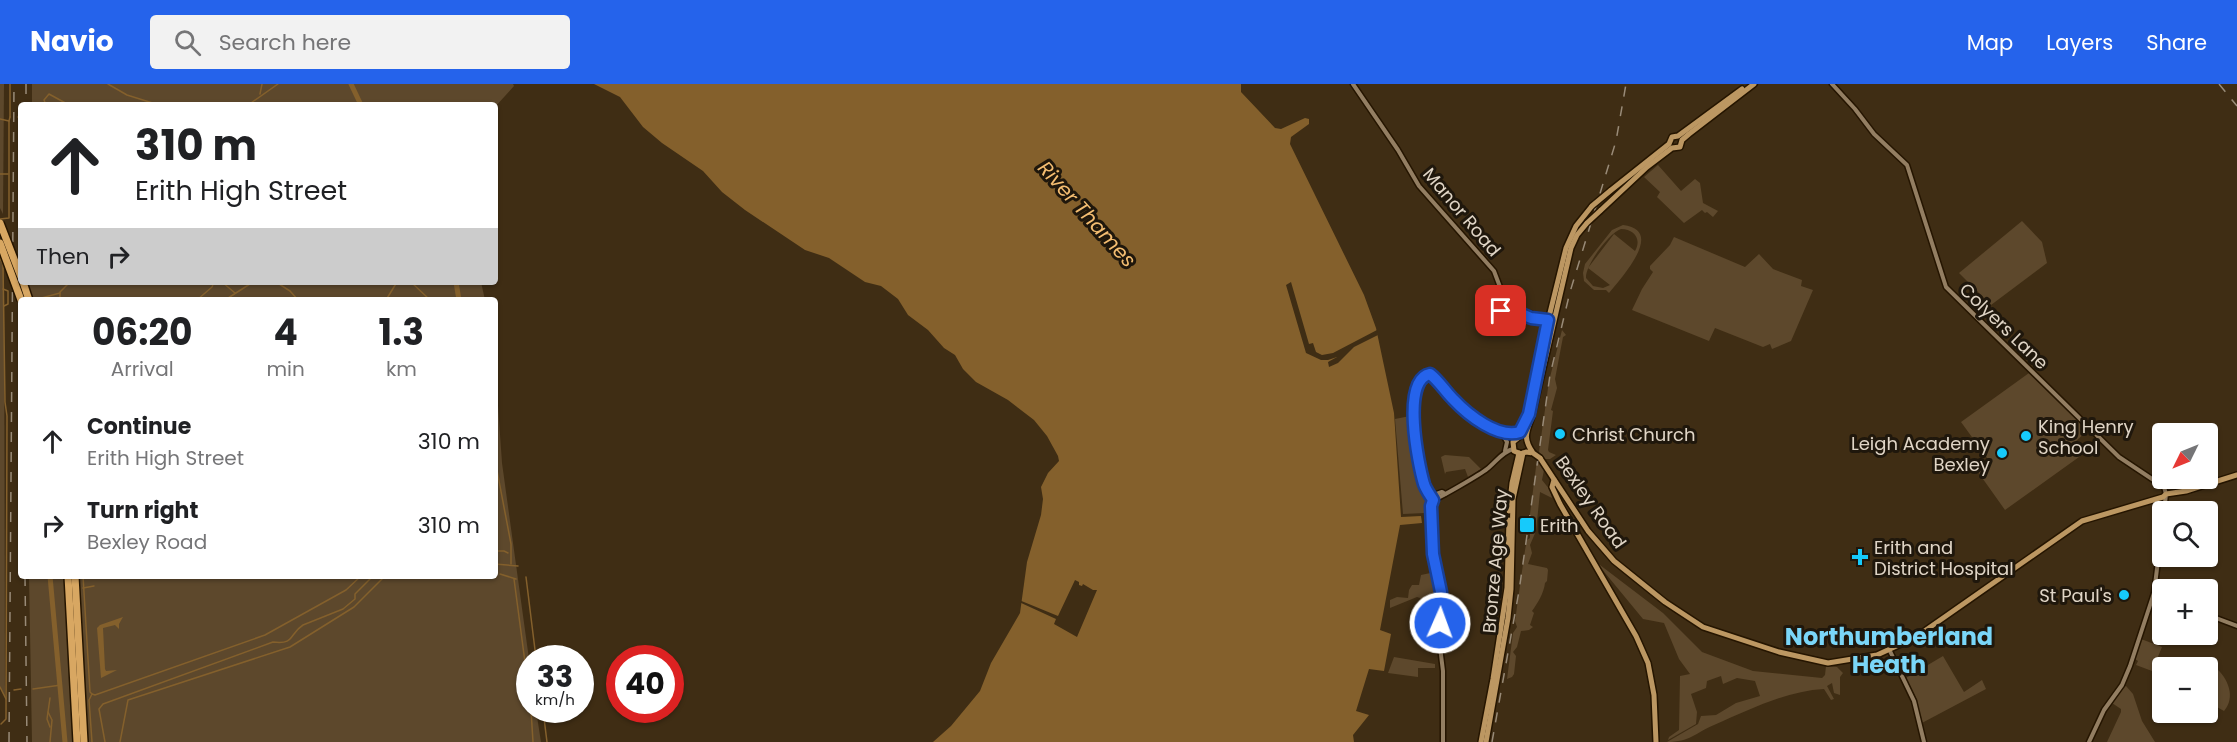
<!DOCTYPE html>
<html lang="en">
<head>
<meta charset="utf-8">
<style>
	:root { --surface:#fff; --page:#f2f2f2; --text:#202124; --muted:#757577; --accent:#2563eb }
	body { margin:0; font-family:Poppins,sans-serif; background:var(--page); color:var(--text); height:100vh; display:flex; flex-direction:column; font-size:22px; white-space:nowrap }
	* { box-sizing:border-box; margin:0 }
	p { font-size:20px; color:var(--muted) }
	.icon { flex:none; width:33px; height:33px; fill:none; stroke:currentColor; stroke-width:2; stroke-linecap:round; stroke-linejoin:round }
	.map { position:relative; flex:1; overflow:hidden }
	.side { position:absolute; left:18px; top:213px; width:480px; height:282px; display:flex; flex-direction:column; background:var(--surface); border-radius:6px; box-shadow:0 2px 4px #0004 }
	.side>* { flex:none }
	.top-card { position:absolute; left:18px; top:18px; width:480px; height:183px; border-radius:6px; box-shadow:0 2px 4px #0004; background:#fff; color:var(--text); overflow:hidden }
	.needle { width:39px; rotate:227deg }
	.buttons { position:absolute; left:2152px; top:339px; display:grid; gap:12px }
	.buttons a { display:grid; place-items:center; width:66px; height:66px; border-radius:6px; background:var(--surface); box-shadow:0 2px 4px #0004; font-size:30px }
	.speed { position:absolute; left:516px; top:561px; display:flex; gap:12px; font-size:30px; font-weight:700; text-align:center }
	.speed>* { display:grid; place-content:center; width:78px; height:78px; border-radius:50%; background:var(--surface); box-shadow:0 2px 4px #0004; line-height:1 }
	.speed small { font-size:15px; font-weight:400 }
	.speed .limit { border:9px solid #d22; background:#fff; color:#111 }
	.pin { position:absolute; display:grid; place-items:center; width:51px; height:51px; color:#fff; margin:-26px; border-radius:12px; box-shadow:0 3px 9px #0006 }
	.me { position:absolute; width:66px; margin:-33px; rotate:2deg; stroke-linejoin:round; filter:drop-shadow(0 0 4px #0008) }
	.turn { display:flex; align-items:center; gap:21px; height:126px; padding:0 18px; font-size:27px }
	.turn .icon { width:78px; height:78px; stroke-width:2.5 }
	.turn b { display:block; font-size:42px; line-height:51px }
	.then { display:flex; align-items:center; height:57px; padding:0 18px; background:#0003; gap:12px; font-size:22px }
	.eta { display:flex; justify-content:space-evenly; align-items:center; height:102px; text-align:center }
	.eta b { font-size:36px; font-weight:700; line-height:42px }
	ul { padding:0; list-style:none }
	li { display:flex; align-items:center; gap:18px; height:84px; padding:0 18px }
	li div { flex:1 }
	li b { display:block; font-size:22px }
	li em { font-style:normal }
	header { display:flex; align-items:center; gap:36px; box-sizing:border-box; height:84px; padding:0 30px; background:var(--accent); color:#fff }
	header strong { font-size:28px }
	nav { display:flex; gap:33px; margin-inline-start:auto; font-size:21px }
	.search { width:420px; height:54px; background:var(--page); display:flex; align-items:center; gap:15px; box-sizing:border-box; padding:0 21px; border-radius:6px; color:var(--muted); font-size:22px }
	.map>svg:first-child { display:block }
	.green { fill:#5d482c; fill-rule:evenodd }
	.water { fill:#84602c }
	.pier { fill:#3f2d14 }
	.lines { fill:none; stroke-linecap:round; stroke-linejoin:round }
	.stream { stroke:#84602c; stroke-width:1.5 }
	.river { stroke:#84602c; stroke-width:5 }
	.minor-casing { stroke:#251500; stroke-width:7 }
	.major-casing { stroke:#251500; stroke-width:8 }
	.highway-casing { stroke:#251500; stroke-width:10 }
	.minor { stroke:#937e62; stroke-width:4 }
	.major { stroke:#bc9762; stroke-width:5 }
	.highway { stroke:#d8a762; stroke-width:7 }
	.rail { stroke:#998b78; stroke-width:1.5; stroke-dasharray:10 10; stroke-linecap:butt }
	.major-bridge-casing { stroke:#251500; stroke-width:8; stroke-linecap:butt }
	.highway-bridge-casing { stroke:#251500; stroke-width:10; stroke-linecap:butt }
	.major-bridge { stroke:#bc9762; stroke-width:5 }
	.highway-bridge { stroke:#d8a762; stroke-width:7 }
	.route-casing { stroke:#184099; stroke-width:15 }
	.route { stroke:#2563eb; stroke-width:10 }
	.poi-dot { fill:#16cafb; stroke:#1f170c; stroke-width:2 }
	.labels { text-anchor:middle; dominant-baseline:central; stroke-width:6; stroke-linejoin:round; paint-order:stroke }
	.street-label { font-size:18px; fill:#e0d5c6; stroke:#1f170c }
	.poi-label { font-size:18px; fill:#e0d5c6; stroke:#1f170c; text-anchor:start }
	.water-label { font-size:20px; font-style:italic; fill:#f4bd71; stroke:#1f170c }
	.district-label { font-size:24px; font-weight:bold; fill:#7ad6f8; stroke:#1f170c }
</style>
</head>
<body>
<header>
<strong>Navio</strong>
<div class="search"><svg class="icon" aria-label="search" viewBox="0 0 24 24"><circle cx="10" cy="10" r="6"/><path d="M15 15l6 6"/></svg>Search here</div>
<nav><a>Map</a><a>Layers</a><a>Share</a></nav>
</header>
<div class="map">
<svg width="2237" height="658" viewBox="0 0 2237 658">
	<rect width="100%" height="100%" fill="#3f2d14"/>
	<g class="green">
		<polygon points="0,0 4,0 3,130 0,124"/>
		<polygon points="32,0 513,0 514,2 495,23 495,21 32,21"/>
		<polygon points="1658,81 1681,107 1695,95 1700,99 1703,119 1718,127 1713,133 1707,128 1705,129 1702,126 1684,139 1657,113 1660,108 1644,93"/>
		<polygon points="2022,137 2042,158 2047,179 1991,221 1959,189"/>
		<path d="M1623,141c43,5 -2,53 -14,68l-3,-3h-12l-10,-9 -1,-8 2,-9 27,-34zM1621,145c13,0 21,10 14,22l-21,-17 -26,34 22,17 -7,3 -10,-2 -7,-8c-1,-13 24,-46 35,-49z"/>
		<polygon points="1674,153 1745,183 1759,170 1773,185 1802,196 1801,202 1813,206 1791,257 1772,265 1770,260 1763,263 1715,244 1709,257 1632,226 1642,205 1653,188 1650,185 1650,182 1670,161"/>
		<polygon points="0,174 3,180 4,198 5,613 0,603"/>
		<polygon points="27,198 481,198 485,216 26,216"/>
		<polygon points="1562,246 1566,251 1563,253 1555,295 1557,304 1551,326 1553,327 1548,366 1549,368 1556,371 1550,375 1545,375 1539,368 1549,297"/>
		<polygon points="495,278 502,379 529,575 530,626 536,626 541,658 32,658 29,492 495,492"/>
		<polygon points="2029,289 2088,346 2075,358 2086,368 2005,426 1978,388 1990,378 1961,338"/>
		<polygon points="1410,332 1418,393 1421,394 1425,410 1425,429 1403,430 1395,335"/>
		<polygon points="1445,371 1469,373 1481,385 1468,393 1465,385 1446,388 1445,390 1441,373"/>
		<path d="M1537,375l7,11 -2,10 8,10 2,8 -12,-6 -4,39 -6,14 2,8 -4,11 19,4 1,2 -1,11 -2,2c-1,10 -8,21 -13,28l2,2 -4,12 3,2 -4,3 -8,1 -4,16 -4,5 3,4 -2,18 -2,3 -5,2 6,-46 4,-6 -2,-6 10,-71 2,-10 3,-2v-7l-2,-1z"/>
		<path d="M1596,478l67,51 39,39 51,19 69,7 3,-3 1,-9 11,1 6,6 -3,4v18l-6,-2 -2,-10 -5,3 7,13 -3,1 -7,-11c-38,2 -75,21 -110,36 -19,8 -24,17 -47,17l31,-18 3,-8 15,-1 20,-12 24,-7 -5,-15 -18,-3 -14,6 -2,-8 -14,5 -1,7 -15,6 6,18 -1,12 -28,16 1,-3 10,-7 1,-54 10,-2 -11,-15 -15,-36 -21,-4z"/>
		<polygon points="1435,488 1438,521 1422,526 1423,521 1420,514 1417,513 1390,524 1390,516 1397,513 1408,514 1409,506 1412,501 1419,501 1421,491"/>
		<polygon points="2141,555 2162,563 2152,587 2136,581 2138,577 2135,575"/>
		<polygon points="1943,572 1964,608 1982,596 1986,605 1920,640 1917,616 1906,594"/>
		<polygon points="1394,573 1435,580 1435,584 1418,584 1418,593 1388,589"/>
		<path d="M2215,583c13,11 21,30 9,44l-16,-9v-23l4,-11z"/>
		<polygon points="2126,602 2133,610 2142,637 2155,658 2107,658 2121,628 2121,625 2112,619 2124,603"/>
	</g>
	<g class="water">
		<polygon points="594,0 1241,0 1241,8 1275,44 1281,45 1305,34 1309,35 1309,40 1291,53 1290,60 1364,211 1376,244 1394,329 1401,433 1421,432 1422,439 1400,441 1380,546 1391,550 1384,587 1369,585 1356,627 1369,631 1353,651 1354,658 933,658 951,642 980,607 991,579 1020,529 1027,478 1041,431 1043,415 1041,403 1048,389 1059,377 1058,372 1047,352 1034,336 1008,316 976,298 963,285 955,271 944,264 928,246 908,231 898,215 881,202 865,198 829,174 805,166 745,126 722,108 703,87 662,59 643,43 620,13"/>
		<polygon points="123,533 119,540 119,545 115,541 103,544 105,585 106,587 117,586 101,594 97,544 100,541"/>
	</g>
	<g class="pier">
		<polygon points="1291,198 1309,260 1313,259 1316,268 1322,271 1333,269 1377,246 1378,251 1354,263 1338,279 1329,283 1328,278 1337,273 1328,276 1321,276 1306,269 1286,201"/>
		<polygon points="1075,496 1079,498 1079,501 1082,502 1083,500 1093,506 1097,506 1077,553 1054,540 1056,535 1019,518 1019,516 1058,532"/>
	</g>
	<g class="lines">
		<g class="stream">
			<polyline points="108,0 127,11 159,21"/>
			<polyline points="260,10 262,0"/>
			<polyline points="46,21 44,16 49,10 69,21"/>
			<polyline points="248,21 278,0"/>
			<polyline points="10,33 10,0"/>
			<polyline points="18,33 21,33"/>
			<polyline points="0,35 9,37 10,33"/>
			<polyline points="0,90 8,90"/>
			<polyline points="0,135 9,134 9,37"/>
			<polyline points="0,174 3,180 5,318 7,332 6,635 1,640"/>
			<polyline points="222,198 235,209"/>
			<polyline points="276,198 290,207 298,216"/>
			<polyline points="411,198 430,216"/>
			<polyline points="3,205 8,207 8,220 4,222"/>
			<polyline points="34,216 60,209"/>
			<polyline points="60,216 60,208 70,198"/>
			<polyline points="197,216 212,203 214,198"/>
			<polyline points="225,216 253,198"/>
			<polyline points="386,216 397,198"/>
			<polyline points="495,376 511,460 511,480"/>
			<polyline points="495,467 504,467 508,469"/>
			<polyline points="495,480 518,482"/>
			<polyline points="500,490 516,495"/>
			<polyline points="83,492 90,608 92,610"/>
			<polyline points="526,493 536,574"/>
			<polyline points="514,495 530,616"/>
			<polyline points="83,504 94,502"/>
			<polyline points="0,603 6,615"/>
			<polyline points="33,605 61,601"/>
			<polyline points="14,606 21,605"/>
			<polyline points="50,614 48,628 52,636 50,658"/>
			<polyline points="531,626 533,658"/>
			<polyline points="543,626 547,658"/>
			<polyline points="48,628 47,635 50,643"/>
			<polyline points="92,658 89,616 92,610 95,611 265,551 346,506 361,492"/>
			<path d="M105,658l-6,-33 4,-5 170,-62c22,3 16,-8 30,-17l40,-16 12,-10v-5l18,-18"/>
			<polyline points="120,658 128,616 290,563 354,523 385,492"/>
		</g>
		<g class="river">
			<polyline points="351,0 361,21"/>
			<polyline points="456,198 459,216"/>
			<polyline points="50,492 65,658"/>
		</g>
		<g class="minor-casing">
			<g id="minor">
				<polyline points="1353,0 1398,66 1419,102 1494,187 1500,203 1503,217"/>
				<polyline points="1832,0 1855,25 1874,50 1907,81 1946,203 2119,373 2164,403 2166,410 2164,428"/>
				<polyline points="1503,217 1498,222 1501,227 1515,227 1531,234 1553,237"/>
				<polyline points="1503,217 1507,219 1509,222 1541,233 1543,235"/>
				<polyline points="1502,349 1507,358 1505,367"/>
				<polyline points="1431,412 1442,408 1445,410"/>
				<path d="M1433,416c5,-1 48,-26 54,-31 9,-7 15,-17 26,-20"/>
				<polyline points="2154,509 2163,512"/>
				<polyline points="2208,531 2237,542"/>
				<polyline points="1889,565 1914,617 1924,658"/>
				<polyline points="1443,658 1443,587 1439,555 1441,508 1433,470 1434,459 1431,422 1433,416 1426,404 1423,391 1413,326 1418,300 1427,290 1432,291 1464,325 1515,355"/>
				<polyline points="2089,658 2104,626 2122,601 2130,582 2154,509 2163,436"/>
			</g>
		</g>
		<g class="major-casing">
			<g id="major">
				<polyline points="1610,107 1669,60 1672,53 1678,52 1742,5"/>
				<polyline points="1600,127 1647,83 1672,64 1680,63 1682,56 1689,50 1754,0"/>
				<polyline points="1519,353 1513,358 1514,367 1521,370 1526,368 1533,369"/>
				<polyline points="1517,354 1529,330 1546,245 1566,164 1576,142 1592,122"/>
				<path d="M1533,369c-11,-16 -6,-21 -1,-37l39,-168 6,-13 10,-12"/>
				<polyline points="1540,374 1588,447 1614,477 1665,518 1703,543 1779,568 1828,579 1877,571 1916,553 2082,437 2163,413 2166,410 2186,407 2237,391"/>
				<polyline points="1554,396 1552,403 1560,420 1636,552 1648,579 1654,611 1656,658"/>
				<polyline points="1509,427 1512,399 1519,369"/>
				<polyline points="1481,658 1493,595 1507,504 1509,436"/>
				<polyline points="1486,658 1508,534 1511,505 1513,415 1523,369"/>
			</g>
		</g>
		<g class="highway-casing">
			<g id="highway">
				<polyline points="68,492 77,658"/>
				<polyline points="75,492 84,658"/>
			</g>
		</g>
		<use href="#minor" class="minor"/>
		<use href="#major" class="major"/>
		<use href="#highway" class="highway"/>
		<g class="rail">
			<polyline points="26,0 26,21"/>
			<polyline points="2219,0 2237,22"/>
			<polyline points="23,216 23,198"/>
			<polyline points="20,266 21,296"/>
			<polyline points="25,492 27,658"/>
			<polyline points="9,658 14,0"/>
			<polyline points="1492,658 1519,507 1550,291 1570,208 1616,57 1626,0"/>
		</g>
		<g class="major-bridge-casing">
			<g id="major-bridge">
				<polyline points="1592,122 1610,107"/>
				<polyline points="1587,139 1600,127"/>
				<polyline points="1533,369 1540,374"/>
			</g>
		</g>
		<g class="highway-bridge-casing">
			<g id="highway-bridge">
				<polyline points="0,139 21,193"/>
				<polyline points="0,159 21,216"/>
				<polyline points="23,198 29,216"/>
			</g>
		</g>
		<use href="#major-bridge" class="major-bridge"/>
		<use href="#highway-bridge" class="highway-bridge"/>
	</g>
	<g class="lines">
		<g class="route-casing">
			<path id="route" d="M1440,539l1,-31 -8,-38 -2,-48 2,-6c-3,-5 -7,-10 -9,-16 -6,-21 -23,-104 6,-110 9,7 15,17 23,25 15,16 45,40 67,33l9,-18 19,-94 -17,-2 -16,-7h-14"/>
		</g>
		<use href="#route" class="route"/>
	</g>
	<g class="poi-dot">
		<circle cx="1560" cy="350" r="6"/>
		<circle cx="2026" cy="352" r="6"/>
		<circle cx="2002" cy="369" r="6"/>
		<rect x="1519" y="433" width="16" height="16" rx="3"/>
		<path d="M1857 464h6v6h6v6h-6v6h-6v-6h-6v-6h6z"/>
		<circle cx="2124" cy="511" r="6"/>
	</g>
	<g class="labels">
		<g class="street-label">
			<text transform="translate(1462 128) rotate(50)">Manor Road</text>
			<text transform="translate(2004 242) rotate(44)">Colyers Lane</text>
			<text transform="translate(1591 418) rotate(55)">Bexley Road</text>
			<text transform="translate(1495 477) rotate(-85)">Bronze Age Way</text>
		</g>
		<g class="poi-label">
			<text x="2038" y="342">King Henry<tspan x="2038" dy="21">School</tspan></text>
			<text x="1572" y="350">Christ Church</text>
			<text x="1990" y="359" text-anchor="end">Leigh Academy<tspan x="1990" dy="21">Bexley</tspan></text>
			<text x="1540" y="441">Erith</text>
			<text x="1874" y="463">Erith and<tspan x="1874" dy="21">District Hospital</tspan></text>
			<text x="2112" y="511" text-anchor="end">St Paul's</text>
		</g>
		<g class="water-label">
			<text transform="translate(1087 130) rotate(48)">River Thames</text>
		</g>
		<g class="district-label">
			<text x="1889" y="552">Northumberland<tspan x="1889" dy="28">Heath</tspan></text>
		</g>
	</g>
</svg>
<div class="buttons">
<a><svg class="needle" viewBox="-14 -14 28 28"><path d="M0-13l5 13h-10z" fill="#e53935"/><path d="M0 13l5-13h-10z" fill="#757577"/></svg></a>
<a><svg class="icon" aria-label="search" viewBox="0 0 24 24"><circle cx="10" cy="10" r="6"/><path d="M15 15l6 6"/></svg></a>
<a>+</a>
<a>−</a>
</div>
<div class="speed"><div>33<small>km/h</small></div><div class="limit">40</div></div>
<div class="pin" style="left:1501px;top:227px;background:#d93025"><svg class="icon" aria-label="arrive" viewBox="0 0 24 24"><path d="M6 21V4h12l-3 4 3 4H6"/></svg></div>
<svg class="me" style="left:1440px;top:539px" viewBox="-20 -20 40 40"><circle r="17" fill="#2563eb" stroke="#fff" stroke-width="3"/><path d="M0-11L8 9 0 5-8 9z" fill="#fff"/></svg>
<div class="top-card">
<div class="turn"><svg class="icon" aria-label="ahead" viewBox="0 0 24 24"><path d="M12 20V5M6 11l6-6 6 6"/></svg><div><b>310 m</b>Erith High Street</div></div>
<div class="then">Then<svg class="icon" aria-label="right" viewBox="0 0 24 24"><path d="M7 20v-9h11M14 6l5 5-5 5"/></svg></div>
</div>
<section class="side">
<div class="eta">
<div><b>06:20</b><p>Arrival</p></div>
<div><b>4</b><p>min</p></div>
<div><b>1.3</b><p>km</p></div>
</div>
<ul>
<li><svg class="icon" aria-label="ahead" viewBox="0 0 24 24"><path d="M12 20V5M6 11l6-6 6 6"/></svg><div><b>Continue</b><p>Erith High Street</p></div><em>310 m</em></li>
<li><svg class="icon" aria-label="right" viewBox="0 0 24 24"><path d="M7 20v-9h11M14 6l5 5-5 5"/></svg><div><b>Turn right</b><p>Bexley Road</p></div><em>310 m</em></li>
</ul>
</section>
</div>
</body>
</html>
